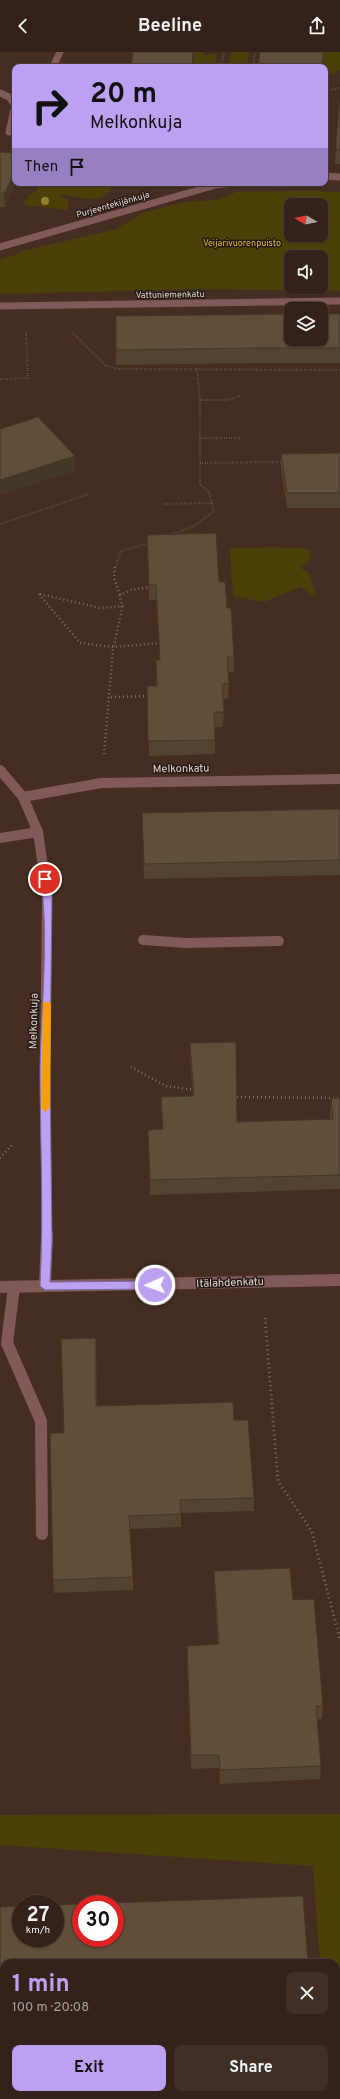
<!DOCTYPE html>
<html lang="en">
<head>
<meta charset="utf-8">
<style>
	:root { --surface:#34221a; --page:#3f2f27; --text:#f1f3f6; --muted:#a9a4a2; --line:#4e3f39; --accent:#bca0f2 }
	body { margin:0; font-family:Overpass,sans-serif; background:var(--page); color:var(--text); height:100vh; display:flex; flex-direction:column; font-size:15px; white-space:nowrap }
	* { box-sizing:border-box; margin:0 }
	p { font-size:13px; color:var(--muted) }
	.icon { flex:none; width:22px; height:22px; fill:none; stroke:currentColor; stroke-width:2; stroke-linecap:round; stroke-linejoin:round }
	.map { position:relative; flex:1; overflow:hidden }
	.panel { position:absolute; left:0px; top:1907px; width:340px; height:140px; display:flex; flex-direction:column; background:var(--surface); border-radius:12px 12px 0 0; box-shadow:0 1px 3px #0004,0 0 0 1px var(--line) }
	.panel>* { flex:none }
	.banner { position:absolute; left:12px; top:12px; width:316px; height:122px; border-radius:8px; box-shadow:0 1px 3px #0004,0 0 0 1px var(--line); background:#bca0f2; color:#111; overflow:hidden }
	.needle { width:26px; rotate:280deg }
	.controls { position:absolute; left:284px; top:146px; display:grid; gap:8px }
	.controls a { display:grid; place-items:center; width:44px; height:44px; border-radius:8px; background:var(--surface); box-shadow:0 1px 3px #0004,0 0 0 1px var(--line); font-size:20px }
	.speed { position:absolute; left:12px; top:1843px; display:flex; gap:8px; font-size:20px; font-weight:700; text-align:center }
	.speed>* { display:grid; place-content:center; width:52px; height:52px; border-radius:50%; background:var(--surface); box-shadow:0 1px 3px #0004,0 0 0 1px var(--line); line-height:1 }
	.speed small { font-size:10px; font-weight:400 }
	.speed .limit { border:6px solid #d22; background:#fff; color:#111 }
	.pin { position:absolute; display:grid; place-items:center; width:34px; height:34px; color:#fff; margin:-17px; border:2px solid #fff; border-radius:50%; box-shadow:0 1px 4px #0007 }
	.me { position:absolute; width:44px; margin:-22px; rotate:268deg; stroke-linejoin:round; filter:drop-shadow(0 0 3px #0008) }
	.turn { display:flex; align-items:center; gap:14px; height:84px; padding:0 12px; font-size:18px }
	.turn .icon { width:52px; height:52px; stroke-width:2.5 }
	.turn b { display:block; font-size:28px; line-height:34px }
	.then { display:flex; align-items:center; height:38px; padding:0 12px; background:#0003; gap:8px; font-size:15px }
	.round { display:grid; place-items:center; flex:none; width:42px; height:42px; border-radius:8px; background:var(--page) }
	.overview { display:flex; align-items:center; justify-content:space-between; height:68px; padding:0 12px }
	h1 { font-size:24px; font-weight:700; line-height:30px; color:var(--accent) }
	.primary-button { display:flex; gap:8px; margin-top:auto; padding:8px 12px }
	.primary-button a { flex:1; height:46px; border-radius:8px; background:var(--accent); color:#111; font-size:16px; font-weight:700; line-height:46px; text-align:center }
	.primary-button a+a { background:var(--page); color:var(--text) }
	header { display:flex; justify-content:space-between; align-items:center; height:52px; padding:0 12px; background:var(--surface); font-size:18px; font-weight:700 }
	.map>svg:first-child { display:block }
	.green { fill:#4c4009; fill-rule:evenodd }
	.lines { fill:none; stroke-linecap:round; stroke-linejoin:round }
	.path-far2 { stroke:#826c63; stroke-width:2; stroke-dasharray:0.5 2; stroke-linecap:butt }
	.path-far1 { stroke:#826c63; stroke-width:2.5; stroke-dasharray:1 3; stroke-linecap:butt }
	.path { stroke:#826c63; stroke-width:3; stroke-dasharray:1 3.5; stroke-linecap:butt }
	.minor-far2 { stroke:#825959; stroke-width:7 }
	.minor-far1 { stroke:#825959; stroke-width:10 }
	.minor { stroke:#825959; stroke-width:12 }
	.tree { fill:#987c2a }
	.wall { fill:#534330 }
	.shaded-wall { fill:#433727 }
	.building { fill:#604e38; stroke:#433727; fill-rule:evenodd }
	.route { fill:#bca0f2; stroke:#7a689d }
	.slow { fill:#f59e0b }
	.labels { text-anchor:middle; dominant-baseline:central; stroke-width:3; stroke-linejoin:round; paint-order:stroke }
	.far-street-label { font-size:9px; fill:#e4d3cc; stroke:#241914 }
	.far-park-label { font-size:9px; fill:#dcbc30; stroke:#241914 }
	.street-label { font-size:11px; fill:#e4d3cc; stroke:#241914 }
</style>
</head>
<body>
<header><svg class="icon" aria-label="back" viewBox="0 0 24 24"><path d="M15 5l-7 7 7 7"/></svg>Beeline<svg class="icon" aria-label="share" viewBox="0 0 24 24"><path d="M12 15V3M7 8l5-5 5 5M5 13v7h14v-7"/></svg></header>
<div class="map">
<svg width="340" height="2047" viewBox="0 0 340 2047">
	<rect width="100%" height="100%" fill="#462d22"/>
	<g class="green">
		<polygon points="195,0 203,0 203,3 217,2 214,15 193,15"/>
		<polygon points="231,0 249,0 247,15 229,15"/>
		<polygon points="324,0 340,0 340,18 325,25 325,15 322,15"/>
		<path d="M40,131h66l7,1c-9,24 -34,12 -54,10l10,7 -2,9 -44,-5 7,-11 6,-2z"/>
		<path d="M308,139l32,1v99l-136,-2 -204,5v-35l19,-5 -1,-2 99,-23 25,-16 42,-11 33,-2 19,-8zM291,153h30v30h-30zM291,205h30v30h-30z"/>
		<polygon points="276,495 309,497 311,506 301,516 310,522 316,545 300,535 264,550 233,544 230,496"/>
		<polygon points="340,1762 340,2047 331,2047 331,2043 336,2043 336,1911 320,1911 313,1814 0,1793 0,1763"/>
	</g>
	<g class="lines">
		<g class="path-far2">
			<polyline points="221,15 224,0"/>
			<polyline points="253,15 255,0"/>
			<polyline points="325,39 340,36"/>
			<polyline points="73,281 105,313 116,317 340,318"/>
			<polyline points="0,327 28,326 26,281"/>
			<polyline points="200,348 228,348 242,343"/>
			<polyline points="199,386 240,386"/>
			<polyline points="200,411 283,410"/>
			<polyline points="164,452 212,451"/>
			<polyline points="0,472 89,442"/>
			<polyline points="171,483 194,474 214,459 209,440 200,433 200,348 197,316"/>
			<polyline points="115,516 121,499 150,491"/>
		</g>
		<g class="path-far1">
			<polyline points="115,515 114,526 120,543"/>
			<polyline points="39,542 80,591 113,595 160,591"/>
			<polyline points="40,542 100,556 124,554"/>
			<polyline points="111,645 150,644"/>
			<polyline points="104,702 113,597 122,557 120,543 131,538 149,535"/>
			<polyline points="131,1015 166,1034 195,1038"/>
			<polyline points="237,1045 340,1046"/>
			<polyline points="0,1106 13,1092"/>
		</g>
		<polyline class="path" points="265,1266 278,1429 312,1480 340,1588"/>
		<g class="minor-far2">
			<polyline points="53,15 60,0"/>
			<polyline points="0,41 9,45 15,53 9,80"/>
			<polyline points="325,124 340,125"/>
			<polyline points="0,195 216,133 232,131"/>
			<polyline points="0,254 340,249"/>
		</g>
		<g class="minor-far1">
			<polyline points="0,718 23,745 38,780 47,842 45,1018 47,1183"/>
			<polyline points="23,745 101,731 340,727"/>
			<polyline points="0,786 38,780"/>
			<polyline points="143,888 187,891 279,889"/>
		</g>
		<g class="minor">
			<polyline points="45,1234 47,1182"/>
			<polyline points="0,1235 340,1228"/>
			<polyline points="14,1235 7,1291 41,1369 42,1482"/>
		</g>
	</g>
	<circle class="tree" cx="45" cy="149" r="4"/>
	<g class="wall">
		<polygon points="339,51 340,51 340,112 335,112"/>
		<polygon points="0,100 15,101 5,155 0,155"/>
		<polygon points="340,262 340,311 256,311 116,313 116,298"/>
		<polygon points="340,401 340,456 287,456 281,416 281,402"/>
		<polygon points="147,483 219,530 227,556 234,605 234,620 228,620 229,632 228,647 223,647 224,660 223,675 215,675 215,702 149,704 147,649 156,634 156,608 160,608 156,548 149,548"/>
		<polygon points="340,757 340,823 144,827 142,761"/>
		<polygon points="190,991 237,1070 330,1067 330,1060 331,1046 340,1046 340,1137 150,1143 148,1078 162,1077 161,1045 193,1044 190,1006"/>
		<polygon points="96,1286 97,1354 234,1368 254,1446 254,1459 181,1461 181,1475 130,1477 133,1525 133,1538 54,1541 53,1528 64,1381"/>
		<polygon points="214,1519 293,1548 323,1654 322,1667 317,1667 321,1714 320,1727 220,1732 219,1716 191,1717 187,1607 187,1594 218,1592 214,1533"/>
	</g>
	<g class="shaded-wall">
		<polygon points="0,0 2,0 0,6"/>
		<polygon points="193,0 195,0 193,15 192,15"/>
		<polygon points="324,0 323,15 322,15"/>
		<polygon points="15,119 15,131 16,131 5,155 4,142"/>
		<polygon points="75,404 75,419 0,443 0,428"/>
	</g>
	<g class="building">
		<polygon points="133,0 193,0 192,15 131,15"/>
		<polygon points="260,0 324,0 322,15 258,15"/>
		<polygon points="339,51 340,51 340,98 336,98"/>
		<polygon points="0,100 15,101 15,119 4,142 0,141"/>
		<polygon points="291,262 291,287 321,287 321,262 340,262 340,296 256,296 116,298 116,264"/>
		<polygon points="38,365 75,404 0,428 0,377"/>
		<polygon points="340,401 340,441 287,441 281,402"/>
		<polygon points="216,481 219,530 225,530 227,556 231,556 234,605 227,605 229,632 222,632 224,660 214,660 215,688 148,689 147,634 157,634 156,608 160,608 156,533 149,533 147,483"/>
		<polygon points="340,757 340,808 144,812 142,761"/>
		<polygon points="236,990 237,1070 333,1067 331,1046 340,1046 340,1123 150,1128 148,1078 163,1077 161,1045 194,1044 190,991"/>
		<polygon points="96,1286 96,1354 233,1350 234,1368 248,1368 254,1446 180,1448 181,1462 129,1464 133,1525 53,1528 50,1381 64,1381 61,1287"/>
		<polygon points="290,1516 293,1548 314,1547 323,1654 316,1654 321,1714 220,1718 219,1703 191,1703 187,1594 219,1592 214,1519"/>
		<path d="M303,1844l5,67h-304v132h43v4h-47v-192l21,-1v32h34v-33zM81,1852h34v34h-34z"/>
	</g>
	<path class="route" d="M45,824l4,3 3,15 -2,176 2,171 -2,41 105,-1 5,4 -5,4 -110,1 -5,-4c4,-72 0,-144 0,-216 1,-62 9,-131 1,-191z"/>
	<polygon class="slow" points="43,950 50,950 51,953 50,1056 45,1060 41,1056"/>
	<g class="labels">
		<g class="far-street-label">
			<text transform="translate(113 153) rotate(-16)">Purjeentekijänkuja</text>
			<text transform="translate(170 243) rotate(-1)">Vattuniemenkatu</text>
		</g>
		<g class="far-park-label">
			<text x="242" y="191">Veijarivuorenpuisto</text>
		</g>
		<g class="street-label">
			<text transform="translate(181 717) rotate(-1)">Melkonkatu</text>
			<text transform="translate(34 969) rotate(-89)">Melkonkuja</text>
			<text transform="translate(230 1231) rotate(-2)">Itälahdenkatu</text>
		</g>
	</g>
</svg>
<div class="controls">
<a><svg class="needle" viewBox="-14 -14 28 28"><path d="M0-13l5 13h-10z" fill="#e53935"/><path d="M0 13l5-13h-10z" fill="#a9a4a2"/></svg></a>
<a><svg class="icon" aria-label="sound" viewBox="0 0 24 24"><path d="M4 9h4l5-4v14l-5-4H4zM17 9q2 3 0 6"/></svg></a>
<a><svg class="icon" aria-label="layers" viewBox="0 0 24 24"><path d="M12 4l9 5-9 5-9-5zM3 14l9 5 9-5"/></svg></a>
</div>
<div class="speed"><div>27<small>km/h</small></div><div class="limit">30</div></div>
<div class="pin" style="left:45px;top:827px;background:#d93025"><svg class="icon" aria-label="arrive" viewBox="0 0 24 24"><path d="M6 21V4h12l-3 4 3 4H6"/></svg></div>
<svg class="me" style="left:155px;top:1233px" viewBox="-20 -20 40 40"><circle r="17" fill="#bca0f2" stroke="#fff" stroke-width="3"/><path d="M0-11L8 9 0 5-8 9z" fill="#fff"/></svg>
<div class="banner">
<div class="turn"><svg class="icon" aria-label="right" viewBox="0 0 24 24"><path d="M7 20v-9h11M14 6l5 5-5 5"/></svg><div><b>20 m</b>Melkonkuja</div></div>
<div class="then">Then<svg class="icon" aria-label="arrive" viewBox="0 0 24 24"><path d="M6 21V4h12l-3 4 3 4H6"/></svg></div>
</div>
<section class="panel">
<div class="overview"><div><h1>1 min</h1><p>100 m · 20:08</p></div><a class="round"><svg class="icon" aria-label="close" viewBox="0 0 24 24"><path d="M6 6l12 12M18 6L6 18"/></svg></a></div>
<div class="primary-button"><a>Exit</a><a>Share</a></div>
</section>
</div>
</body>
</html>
